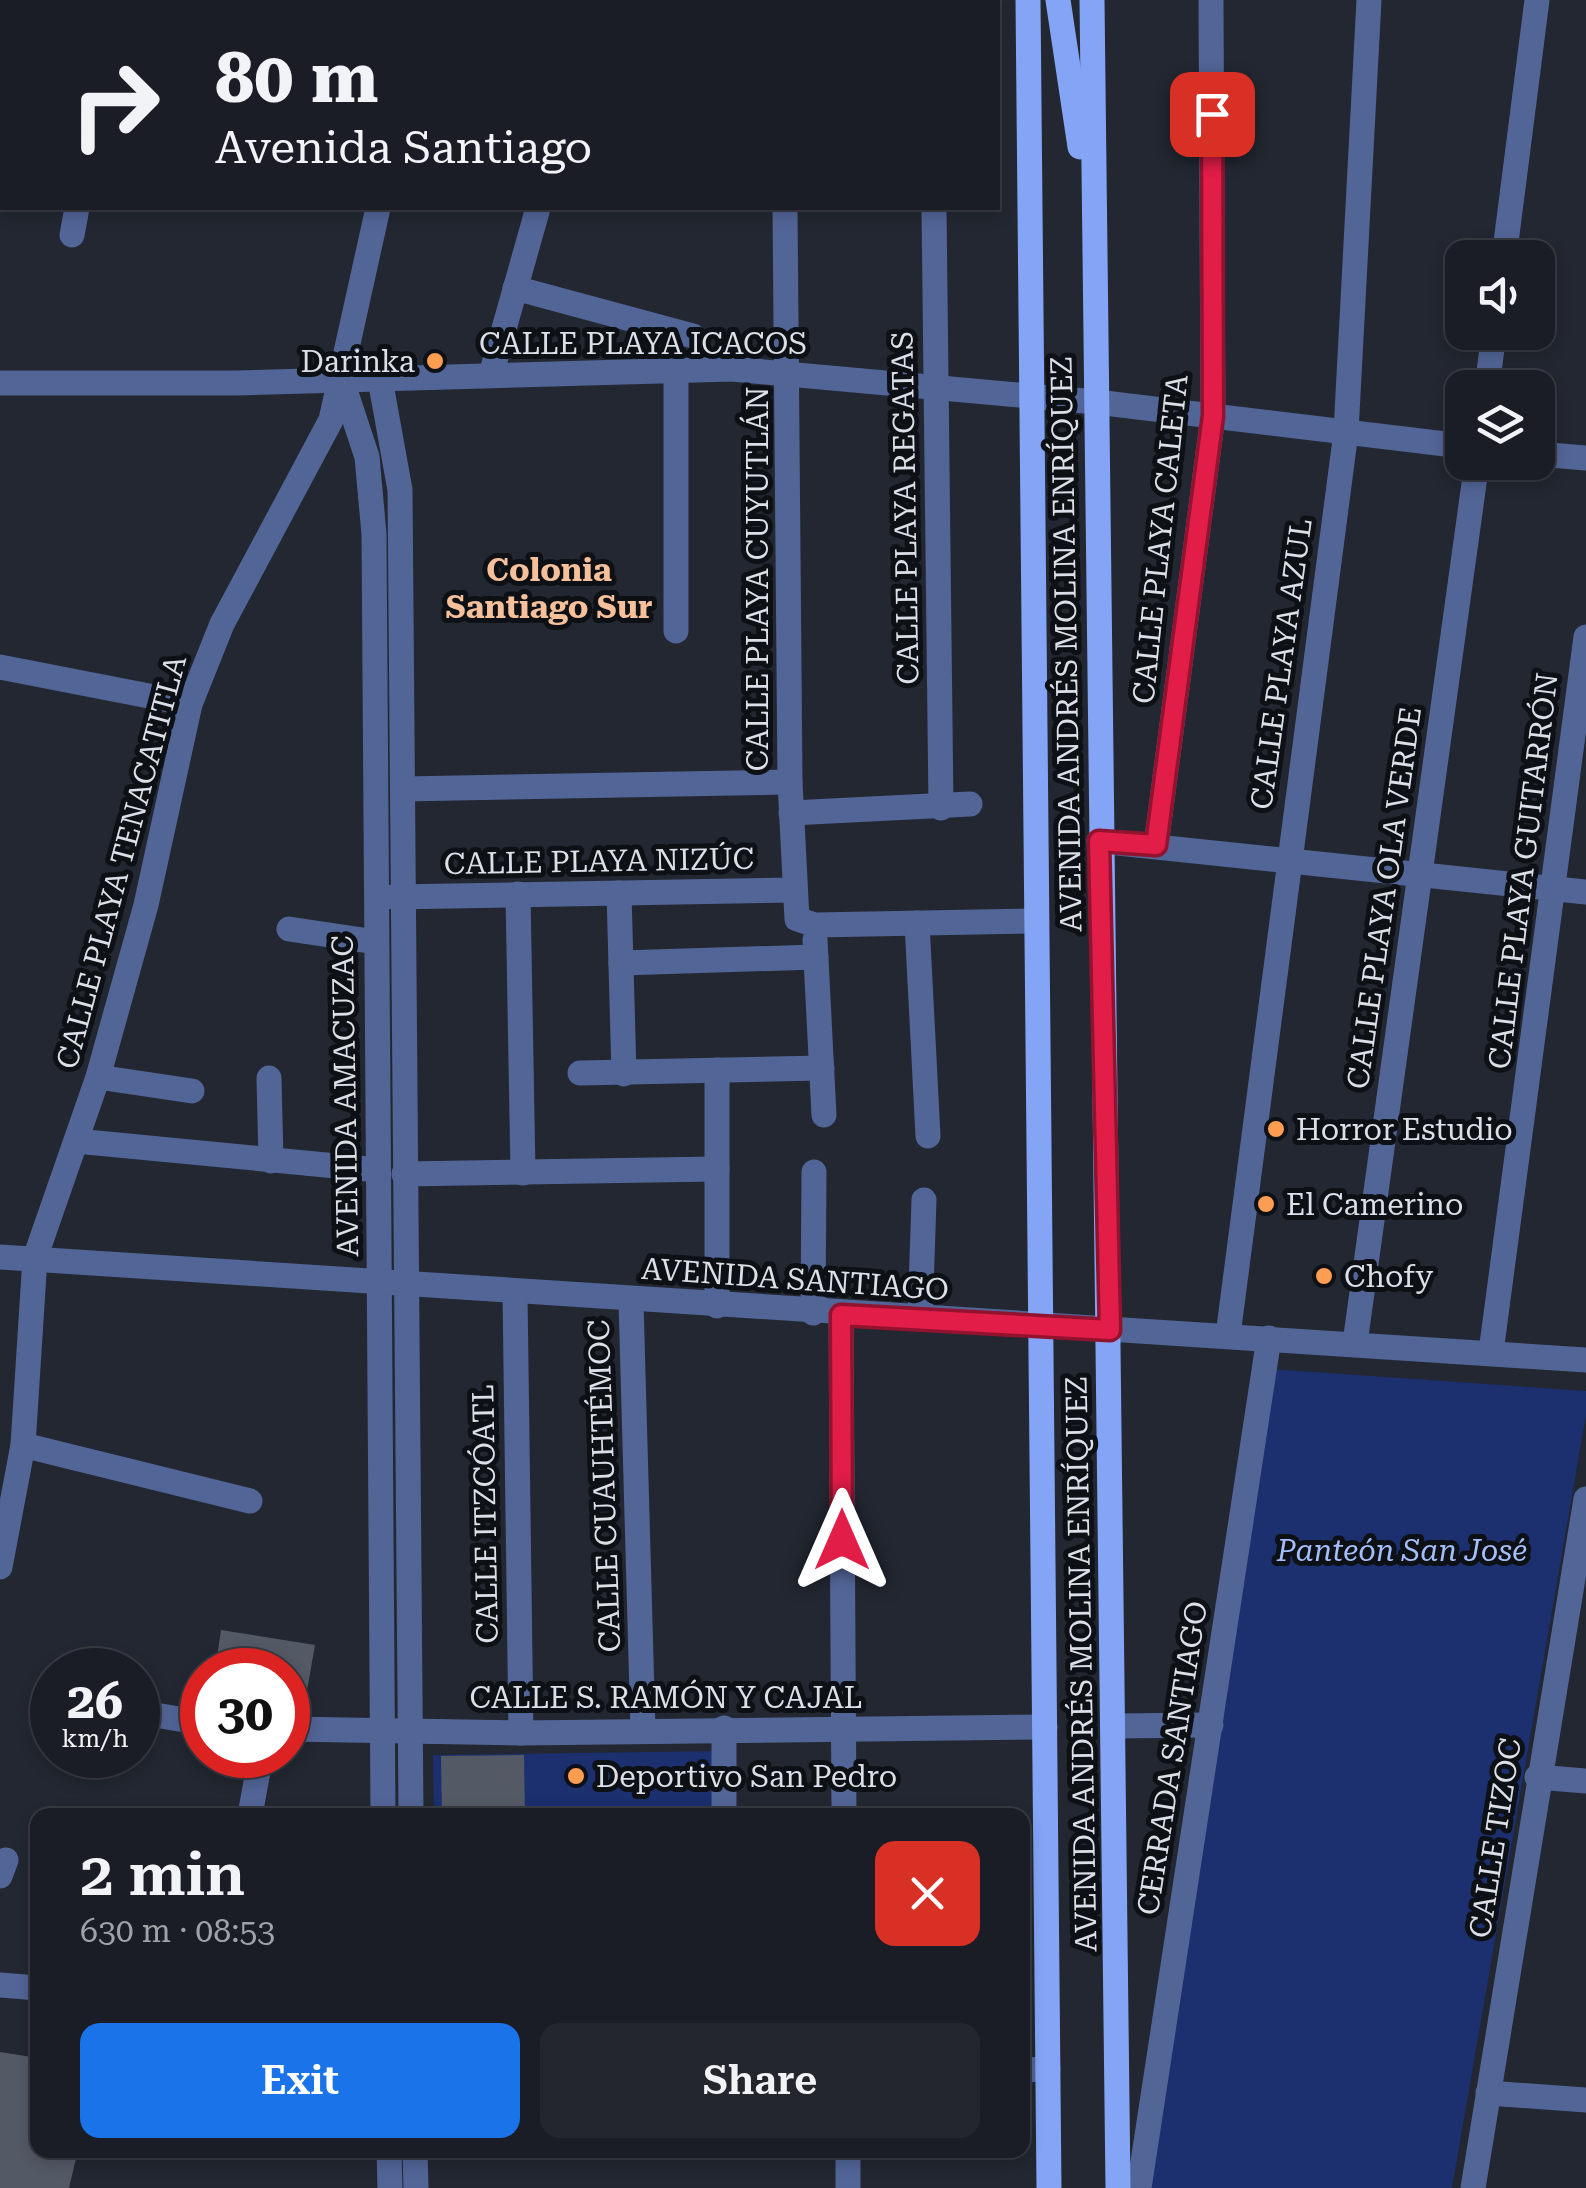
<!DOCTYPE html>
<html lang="en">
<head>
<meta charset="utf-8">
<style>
	:root { --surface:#1a1d25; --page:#23262d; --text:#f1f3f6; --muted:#9fa2a7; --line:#383b42; --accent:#1a73e8 }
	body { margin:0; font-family:"Roboto Serif",serif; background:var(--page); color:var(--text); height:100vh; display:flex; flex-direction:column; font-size:38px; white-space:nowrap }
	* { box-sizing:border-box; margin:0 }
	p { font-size:32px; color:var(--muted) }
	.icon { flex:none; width:55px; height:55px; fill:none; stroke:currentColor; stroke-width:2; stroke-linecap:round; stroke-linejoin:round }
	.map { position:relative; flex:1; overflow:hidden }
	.drawer { position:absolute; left:30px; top:1808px; width:1000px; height:350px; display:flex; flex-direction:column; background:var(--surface); border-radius:20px; box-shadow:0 5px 15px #0003,0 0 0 2px var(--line) }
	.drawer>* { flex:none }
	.top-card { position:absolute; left:0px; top:0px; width:1000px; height:210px; box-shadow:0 5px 15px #0003,0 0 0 2px var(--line); background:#1a1d25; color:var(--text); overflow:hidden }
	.buttons { position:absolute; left:1445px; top:240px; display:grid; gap:20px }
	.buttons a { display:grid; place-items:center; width:110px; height:110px; border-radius:20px; background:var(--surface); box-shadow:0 5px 15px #0003,0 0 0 2px var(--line); font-size:50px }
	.speed { position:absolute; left:30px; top:1648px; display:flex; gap:20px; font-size:50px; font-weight:700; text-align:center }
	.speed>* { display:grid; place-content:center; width:130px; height:130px; border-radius:50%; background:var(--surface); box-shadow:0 5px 15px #0003,0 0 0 2px var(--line); line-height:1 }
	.speed small { font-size:25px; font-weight:400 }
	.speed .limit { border:15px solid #d22; background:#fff; color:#111 }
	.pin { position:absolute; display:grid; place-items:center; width:85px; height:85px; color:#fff; margin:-42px; border-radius:20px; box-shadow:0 5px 15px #0006 }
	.me { position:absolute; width:110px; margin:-55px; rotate:0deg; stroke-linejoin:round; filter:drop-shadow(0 0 8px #0008) }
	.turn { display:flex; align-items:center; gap:35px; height:210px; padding:0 50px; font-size:45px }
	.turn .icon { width:130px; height:130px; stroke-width:2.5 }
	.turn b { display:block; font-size:70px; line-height:85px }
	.round { display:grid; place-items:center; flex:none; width:105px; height:105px; border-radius:20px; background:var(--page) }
	.overview { display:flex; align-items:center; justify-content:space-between; height:170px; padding:0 50px }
	h1 { font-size:60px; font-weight:600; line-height:75px }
	.primary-button { display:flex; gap:20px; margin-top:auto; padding:20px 50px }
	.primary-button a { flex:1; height:115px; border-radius:20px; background:var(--accent); color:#fff; font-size:40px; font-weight:600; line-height:115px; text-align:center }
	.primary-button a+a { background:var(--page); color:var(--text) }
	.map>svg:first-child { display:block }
	.green { fill:#1c2f6e }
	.building { fill:#545966 }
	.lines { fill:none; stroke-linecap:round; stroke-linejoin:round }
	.minor { stroke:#526597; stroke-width:25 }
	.major { stroke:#84a5f6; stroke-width:25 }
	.route-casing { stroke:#92132f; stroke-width:25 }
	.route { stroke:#e11d48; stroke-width:18 }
	.poi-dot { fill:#fc9d52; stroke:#0d1014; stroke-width:4 }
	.labels { text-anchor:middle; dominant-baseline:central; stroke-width:10; stroke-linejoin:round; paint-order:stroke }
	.street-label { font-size:30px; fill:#dcdfe7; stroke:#0d1014 }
	.poi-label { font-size:30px; fill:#dcdfe7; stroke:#0d1014; text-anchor:start }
	.park-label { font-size:30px; font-style:italic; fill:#a4befb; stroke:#0d1014 }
	.neighbourhood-label { font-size:32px; font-weight:bold; fill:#f6c09a; stroke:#0d1014 }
</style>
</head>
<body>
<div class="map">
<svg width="1586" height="2188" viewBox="0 0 1586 2188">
	<rect width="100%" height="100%" fill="#222731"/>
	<g class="green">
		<polygon points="1269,1369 1586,1391 1586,1415 1452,2188 1144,2188"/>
		<polygon points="718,1751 718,1815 434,1815 433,1755"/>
	</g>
	<g class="building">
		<polygon points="221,1630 315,1645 303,1713 288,1713 288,1670 215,1670"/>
		<polygon points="524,1755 525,1815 442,1815 441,1756"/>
		<polygon points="0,2052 38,2058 38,2150 78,2150 69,2188 0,2188"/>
	</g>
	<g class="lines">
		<g class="minor">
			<polyline points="362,0 370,2"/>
			<polyline points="781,0 781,2"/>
			<polyline points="932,0 932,2"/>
			<polyline points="137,2 138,0"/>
			<polyline points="421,2 421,0"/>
			<polyline points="507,2 508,0"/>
			<polyline points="785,208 790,782 797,919 815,925 1036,921"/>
			<polyline points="934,208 941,808"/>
			<polyline points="72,235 77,208"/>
			<polyline points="1504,258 1537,0"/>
			<polyline points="515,288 693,336"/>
			<polyline points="676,371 676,631"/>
			<polyline points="491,375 538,208"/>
			<polyline points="380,379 400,490 411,1815"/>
			<polyline points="342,381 367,457 374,534 383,1815"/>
			<polyline points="0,383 237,383 732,369 1096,402 1462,446"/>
			<polyline points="1487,388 1494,332"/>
			<polyline points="1538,454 1586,458"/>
			<polyline points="0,667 190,704"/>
			<polyline points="403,789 790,782"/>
			<polyline points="791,813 970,804"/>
			<polyline points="1099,841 1586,892"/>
			<polyline points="1156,845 1213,416 1211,0"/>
			<polyline points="619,893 624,1074"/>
			<polyline points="518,894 523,1173"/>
			<polyline points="393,897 793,890"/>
			<polyline points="917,923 928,1136"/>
			<polyline points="289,929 376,942"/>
			<polyline points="815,940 824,1115"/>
			<polyline points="621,963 816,957"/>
			<polyline points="717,1070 717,1306"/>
			<polyline points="580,1073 822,1068"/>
			<polyline points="98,1077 192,1091"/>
			<polyline points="269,1078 271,1161"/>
			<polyline points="76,1141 378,1170"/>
			<polyline points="404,1174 717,1169"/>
			<polyline points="0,1257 1586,1360"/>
			<polyline points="515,1293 521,1733"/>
			<polyline points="631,1301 643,1730"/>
			<polyline points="813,1313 814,1172"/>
			<polyline points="841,1315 844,1815"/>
			<polyline points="920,1319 924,1200"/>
			<polyline points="1228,1335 1346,432 1369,0"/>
			<polyline points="1355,1343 1477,462"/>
			<polyline points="1491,1352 1586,637"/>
			<polyline points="23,1445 250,1501"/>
			<polyline points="0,1567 23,1445 35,1258 98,1077 146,905 190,704 222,624 331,420 378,208"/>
			<polyline points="138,1712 202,1723"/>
			<polyline points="1114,1726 1211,1725"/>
			<polyline points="724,1728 724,1815"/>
			<polyline points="288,1729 521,1733 1045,1727"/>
			<polyline points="1537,1777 1586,1781"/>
			<polyline points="250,1815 261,1755"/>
			<polyline points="0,1876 6,1860"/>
			<polyline points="0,1985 38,1988"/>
			<polyline points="1022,2070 1048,2069"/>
			<polyline points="1488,2093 1586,2100"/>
			<polyline points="389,2150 390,2188"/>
			<polyline points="415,2150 416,2188"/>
			<polyline points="848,2150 848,2188"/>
			<polyline points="1139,2188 1269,1338"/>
			<polyline points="1473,2188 1586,1499"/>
		</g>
		<g class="major">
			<polyline points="1028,0 1049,2188"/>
			<polyline points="1058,0 1080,147"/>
			<polyline points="1092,0 1118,2188"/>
		</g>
	</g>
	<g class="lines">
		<g class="route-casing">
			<polyline id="route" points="842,1540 841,1315 1110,1330 1099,841 1156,845 1213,416 1212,114"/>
		</g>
		<use href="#route" class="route"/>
	</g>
	<g class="poi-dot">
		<circle cx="435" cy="361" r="10"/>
		<circle cx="1276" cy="1129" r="10"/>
		<circle cx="1266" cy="1204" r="10"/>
		<circle cx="1324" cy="1276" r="10"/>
		<circle cx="576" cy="1776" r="10"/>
	</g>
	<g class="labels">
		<g class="street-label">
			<text x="643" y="343">CALLE PLAYA ICACOS</text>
			<text transform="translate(905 508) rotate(-91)">CALLE PLAYA REGATAS</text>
			<text transform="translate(1160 539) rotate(-84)">CALLE PLAYA CALETA</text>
			<text transform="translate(757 579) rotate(-90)">CALLE PLAYA CUYUTLÁN</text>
			<text transform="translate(1066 644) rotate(-91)">AVENIDA ANDRÉS MOLINA ENRÍQUEZ</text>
			<text transform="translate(1281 664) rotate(-82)">CALLE PLAYA AZUL</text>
			<text transform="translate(599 861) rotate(-1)">CALLE PLAYA NIZÚC</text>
			<text transform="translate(121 862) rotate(-75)">CALLE PLAYA TENACATITLA</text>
			<text transform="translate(1523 871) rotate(-83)">CALLE PLAYA GUITARRÓN</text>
			<text transform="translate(1384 898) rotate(-82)">CALLE PLAYA OLA VERDE</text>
			<text transform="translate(345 1096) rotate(-91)">AVENIDA AMACUZAC</text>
			<text transform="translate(795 1279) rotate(4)">AVENIDA SANTIAGO</text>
			<text transform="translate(604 1486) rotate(-92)">CALLE CUAUHTÉMOC</text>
			<text transform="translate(485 1514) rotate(-91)">CALLE ITZCÓATL</text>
			<text transform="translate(1081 1664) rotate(-91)">AVENIDA ANDRÉS MOLINA ENRÍQUEZ</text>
			<text x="666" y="1697">CALLE S. RAMÓN Y CAJAL</text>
			<text transform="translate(1172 1758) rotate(-81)">CERRADA SANTIAGO</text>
			<text transform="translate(1495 1838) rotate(-81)">CALLE TIZOC</text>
		</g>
		<g class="poi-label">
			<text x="415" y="361" text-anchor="end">Darinka</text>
			<text x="1296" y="1129">Horror Estudio</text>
			<text x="1286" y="1204">El Camerino</text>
			<text x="1344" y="1276">Chofy</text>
			<text x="596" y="1776">Deportivo San Pedro</text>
		</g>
		<g class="park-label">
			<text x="1402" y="1550">Panteón San José</text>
		</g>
		<g class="neighbourhood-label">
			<text x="549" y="570">Colonia<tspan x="549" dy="37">Santiago Sur</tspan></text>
		</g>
	</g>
</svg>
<div class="buttons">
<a><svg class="icon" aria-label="sound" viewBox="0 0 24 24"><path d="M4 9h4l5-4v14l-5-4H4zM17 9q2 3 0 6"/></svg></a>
<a><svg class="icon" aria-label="layers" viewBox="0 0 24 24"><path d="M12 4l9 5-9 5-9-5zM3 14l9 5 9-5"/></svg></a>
</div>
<div class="speed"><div>26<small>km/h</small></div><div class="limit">30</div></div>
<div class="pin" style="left:1212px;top:114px;background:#d93025"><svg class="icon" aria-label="arrive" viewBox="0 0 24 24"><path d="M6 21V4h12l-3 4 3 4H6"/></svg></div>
<svg class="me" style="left:842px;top:1540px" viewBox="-20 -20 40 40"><path d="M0-17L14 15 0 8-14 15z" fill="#e11d48" stroke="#fff" stroke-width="4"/></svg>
<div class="top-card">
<div class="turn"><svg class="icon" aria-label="right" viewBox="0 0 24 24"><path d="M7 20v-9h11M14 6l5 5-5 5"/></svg><div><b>80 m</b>Avenida Santiago</div></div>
</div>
<section class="drawer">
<div class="overview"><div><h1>2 min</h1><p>630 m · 08:53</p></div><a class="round" style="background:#d93025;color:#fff"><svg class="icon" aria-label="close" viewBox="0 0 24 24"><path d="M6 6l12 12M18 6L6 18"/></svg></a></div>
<div class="primary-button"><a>Exit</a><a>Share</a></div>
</section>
</div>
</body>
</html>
